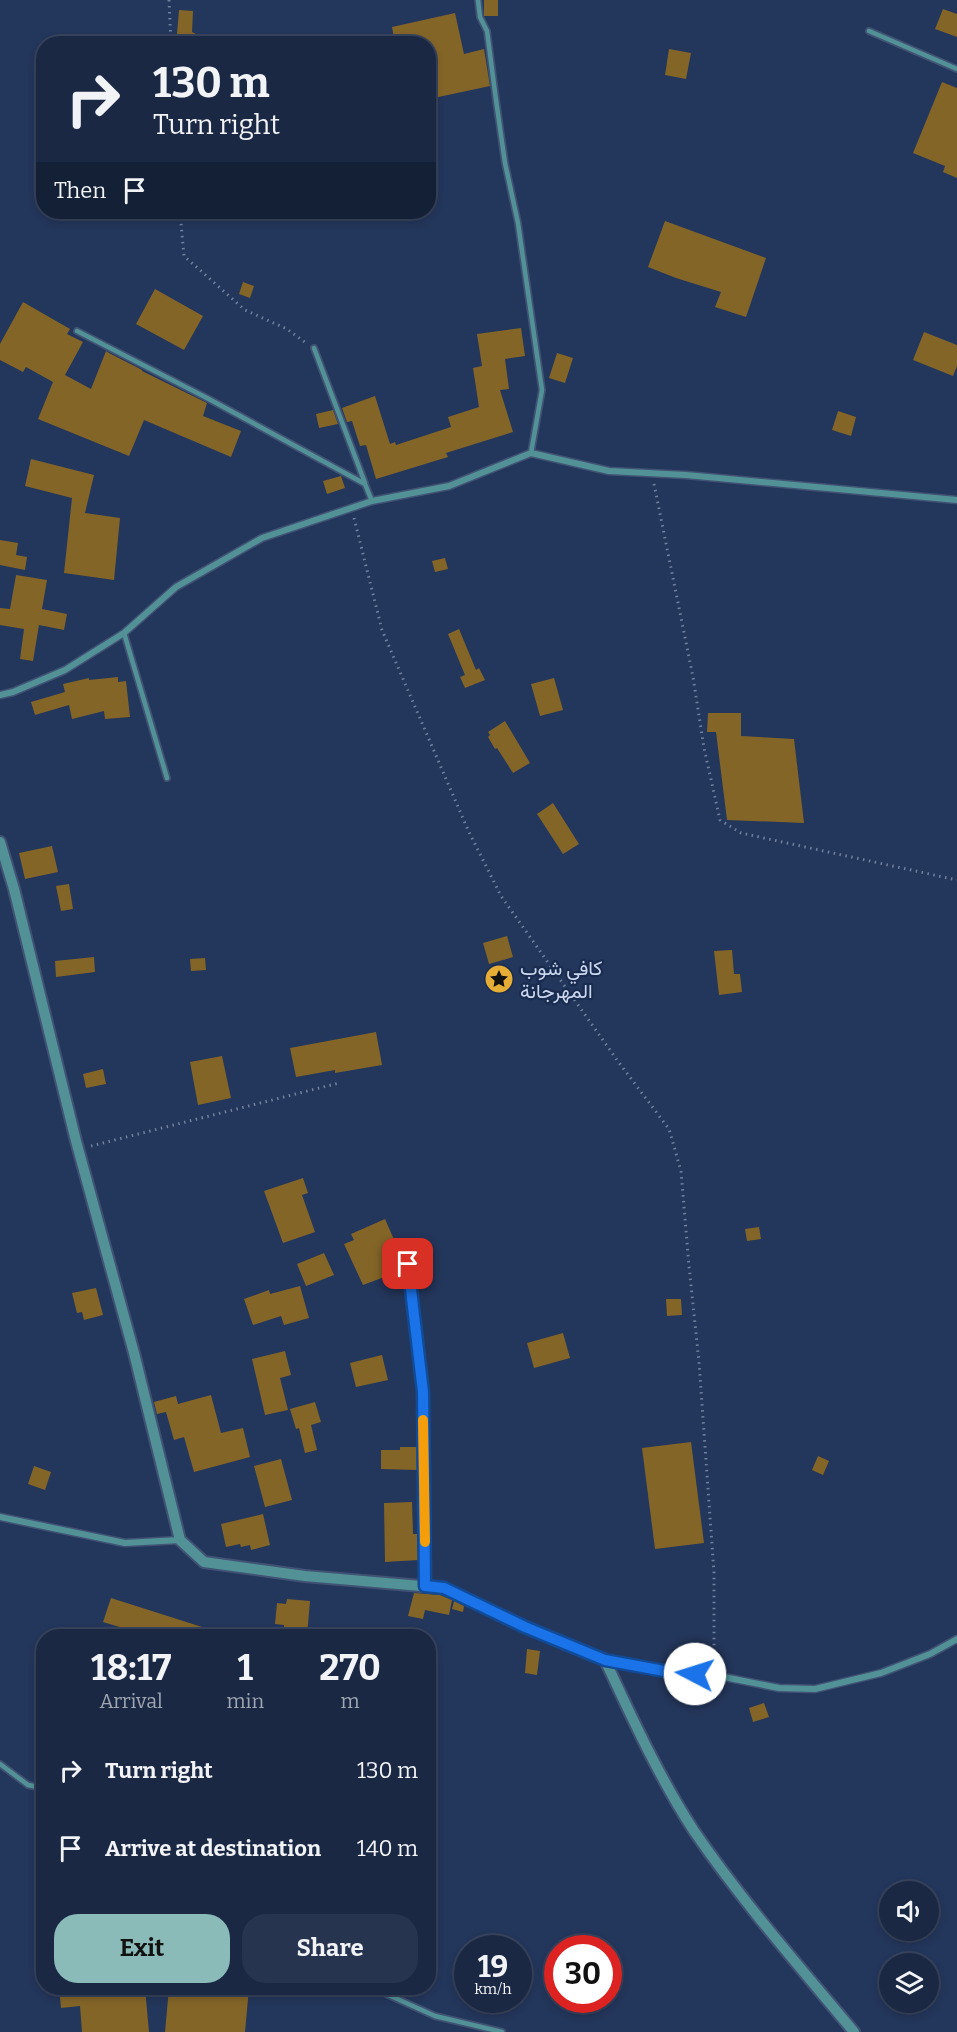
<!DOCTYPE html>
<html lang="en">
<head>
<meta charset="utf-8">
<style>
	:root { --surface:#1a2844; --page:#27344f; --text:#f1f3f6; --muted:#9fa6b2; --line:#38445d; --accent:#8bbbb9 }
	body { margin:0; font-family:Bitter,Vazirmatn,serif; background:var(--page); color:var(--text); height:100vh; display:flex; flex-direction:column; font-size:22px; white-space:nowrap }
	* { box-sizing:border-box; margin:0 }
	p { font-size:20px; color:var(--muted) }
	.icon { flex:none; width:33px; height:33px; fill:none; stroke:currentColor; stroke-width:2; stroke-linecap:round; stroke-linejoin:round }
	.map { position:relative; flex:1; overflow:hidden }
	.details { position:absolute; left:36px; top:1629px; width:400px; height:366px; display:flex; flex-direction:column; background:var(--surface); border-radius:24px; box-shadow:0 3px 9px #0003,0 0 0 2px var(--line) }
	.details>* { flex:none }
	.banner { position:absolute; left:36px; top:36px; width:400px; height:183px; border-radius:24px; box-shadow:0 3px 9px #0003,0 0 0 2px var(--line); background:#1a2844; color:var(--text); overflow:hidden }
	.fabs { position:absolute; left:879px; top:1881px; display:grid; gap:12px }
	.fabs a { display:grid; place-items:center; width:60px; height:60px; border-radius:50%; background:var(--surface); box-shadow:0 3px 9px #0003,0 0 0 2px var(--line); font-size:30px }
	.speed { position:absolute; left:454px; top:1935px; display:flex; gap:12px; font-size:30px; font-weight:700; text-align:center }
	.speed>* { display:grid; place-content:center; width:78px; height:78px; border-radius:50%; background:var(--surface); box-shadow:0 3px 9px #0003,0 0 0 2px var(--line); line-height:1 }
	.speed small { font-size:15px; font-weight:400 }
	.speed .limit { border:9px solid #d22; background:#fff; color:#111 }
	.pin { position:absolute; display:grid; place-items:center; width:51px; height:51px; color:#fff; margin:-26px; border-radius:12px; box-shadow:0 3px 9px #0006 }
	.me { position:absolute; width:66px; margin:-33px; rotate:275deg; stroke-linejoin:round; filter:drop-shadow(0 0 4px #0008) }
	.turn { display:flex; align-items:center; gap:21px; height:126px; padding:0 18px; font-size:27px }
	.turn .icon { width:78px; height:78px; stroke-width:2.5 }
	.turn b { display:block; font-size:42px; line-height:51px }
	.then { display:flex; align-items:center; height:57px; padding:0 18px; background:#0003; gap:12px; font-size:22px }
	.eta { display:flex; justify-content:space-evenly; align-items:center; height:102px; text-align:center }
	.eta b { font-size:36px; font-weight:700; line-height:42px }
	.cta { display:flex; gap:12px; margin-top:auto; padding:12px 18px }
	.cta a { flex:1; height:69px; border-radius:24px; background:var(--accent); color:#111; font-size:24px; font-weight:700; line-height:69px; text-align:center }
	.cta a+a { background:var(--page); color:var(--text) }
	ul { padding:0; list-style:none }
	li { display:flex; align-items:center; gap:18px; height:78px; padding:0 18px }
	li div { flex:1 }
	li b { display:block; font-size:22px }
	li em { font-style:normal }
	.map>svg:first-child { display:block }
	.building { fill:#846528 }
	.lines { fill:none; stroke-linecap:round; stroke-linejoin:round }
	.service-casing { stroke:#415375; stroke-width:8 }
	.minor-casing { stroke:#415375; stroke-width:9 }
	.tertiary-casing { stroke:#415375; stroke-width:14 }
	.path { stroke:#70809f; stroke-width:3; stroke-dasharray:1.5 4.5; stroke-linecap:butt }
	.service { stroke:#529297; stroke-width:4.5 }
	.minor { stroke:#529297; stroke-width:6 }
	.tertiary { stroke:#529297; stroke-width:10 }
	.route-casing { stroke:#114b97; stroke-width:15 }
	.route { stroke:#1a73e8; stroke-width:10 }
	.slow { stroke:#f59e0b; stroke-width:10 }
	.labels { text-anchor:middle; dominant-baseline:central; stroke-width:4.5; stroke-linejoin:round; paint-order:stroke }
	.poi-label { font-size:20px; fill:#cad7ee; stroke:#192c50; text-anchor:start }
</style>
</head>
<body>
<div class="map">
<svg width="957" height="2032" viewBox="0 0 957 2032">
	<rect width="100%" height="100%" fill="#23365b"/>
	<g class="building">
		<rect x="484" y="0" width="14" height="16"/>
		<polygon points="943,9 957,14 957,37 935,29"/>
		<polygon points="179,10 193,11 192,32 215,44 173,44 177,34"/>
		<polygon points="455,13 464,54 484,49 490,86 429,99 429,44 395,44 392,27"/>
		<polygon points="669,49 691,53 686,79 665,75"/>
		<polygon points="942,82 957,88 957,178 943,172 945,166 913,153"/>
		<polygon points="665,221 766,258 746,317 715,307 721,292 676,278 648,267"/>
		<polygon points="243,282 254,286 250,298 239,294"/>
		<polygon points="155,289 203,316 184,350 136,324"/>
		<polygon points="23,302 70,329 67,334 83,342 65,375 91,389 106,351 109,353 142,370 142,371 207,403 203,416 241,431 231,457 144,420 129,456 38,419 53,382 26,367 23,372 0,360 0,344"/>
		<polygon points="521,328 525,356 505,359 509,389 500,390 513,432 446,453 448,457 376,479 366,445 360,446 352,421 347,422 342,408 375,396 390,444 395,442 396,445 451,427 448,417 479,407 473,368 482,366 477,334"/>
		<polygon points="924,332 957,345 957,366 953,376 913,360"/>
		<polygon points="557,353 573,358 565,383 549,378"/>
		<polygon points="333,410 338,424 319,428 316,414"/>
		<polygon points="838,411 856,417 851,436 832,430"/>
		<polygon points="31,459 94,475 85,513 120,518 114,580 64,573 72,498 25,486"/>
		<polygon points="341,476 345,488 327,494 323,481"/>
		<polygon points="0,540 18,543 16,555 27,557 25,570 0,565"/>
		<polygon points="445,558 448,569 435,572 432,561"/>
		<polygon points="16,575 47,580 42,609 67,614 64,630 39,625 33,661 20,659 24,629 0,625 0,608 10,609"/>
		<polygon points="459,629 476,670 479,668 485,680 465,688 460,677 465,675 448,634"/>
		<polygon points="118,677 118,682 126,681 130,717 105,719 104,711 72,719 69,705 35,715 31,702 65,692 63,684 89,678 89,680"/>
		<polygon points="554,678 563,710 540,716 531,684"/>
		<polygon points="708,713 741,713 741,736 794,739 804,823 727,820 716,732 707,732"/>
		<polygon points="505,721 530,763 513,773 497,748 495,749 488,737 490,735 488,732"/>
		<polygon points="553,803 579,844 563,854 537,814"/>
		<polygon points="52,846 58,872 25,879 19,853"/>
		<polygon points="69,884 73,909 61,911 56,886"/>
		<polygon points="507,936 513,957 489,964 483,943"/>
		<polygon points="732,950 734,974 740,974 742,992 719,995 714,951"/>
		<polygon points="94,957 95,972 56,977 55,961"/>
		<polygon points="205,958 206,970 191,971 190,959"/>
		<polygon points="376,1032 382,1065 335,1073 335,1070 296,1077 290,1048"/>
		<polygon points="222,1056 231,1098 198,1105 190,1062"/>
		<polygon points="103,1069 106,1084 86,1088 83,1074"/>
		<polygon points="303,1178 308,1193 302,1195 315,1232 283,1243 264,1191"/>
		<polygon points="385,1219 399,1251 396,1253 403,1270 363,1285 344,1244 354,1240 351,1234"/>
		<polygon points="759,1227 761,1239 747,1241 745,1229"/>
		<polygon points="324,1253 334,1275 306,1286 297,1264"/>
		<polygon points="300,1286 309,1318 284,1325 281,1316 253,1325 244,1299 269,1290 270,1294"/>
		<polygon points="96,1288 103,1315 84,1320 82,1312 77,1313 72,1293"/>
		<polygon points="666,1299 681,1299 682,1315 667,1316"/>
		<polygon points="563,1333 570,1358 534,1368 527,1343"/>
		<polygon points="285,1351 291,1375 280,1378 288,1410 265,1415 252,1359"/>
		<polygon points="382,1355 388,1380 356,1387 350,1363"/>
		<polygon points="211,1395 221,1433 243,1428 250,1457 194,1472 184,1437 174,1440 166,1412 157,1414 154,1402 176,1396 178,1404"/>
		<polygon points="315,1402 321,1422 311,1425 317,1450 305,1453 299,1428 296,1429 290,1409"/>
		<polygon points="691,1442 704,1543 655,1549 642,1448"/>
		<polygon points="400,1447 418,1447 417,1470 381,1469 381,1450 400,1450"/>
		<polygon points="818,1456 829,1461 823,1475 812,1470"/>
		<polygon points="281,1459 292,1500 265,1507 254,1466"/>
		<polygon points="34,1466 51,1472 45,1490 28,1484"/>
		<polygon points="412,1502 413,1534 419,1534 419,1560 385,1562 384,1503"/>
		<polygon points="263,1514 270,1545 251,1550 250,1545 241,1547 240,1544 226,1547 221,1524"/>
		<polygon points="414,1593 440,1595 452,1600 449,1615 425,1610 423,1619 408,1616"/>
		<polygon points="111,1598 224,1634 223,1636 149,1636 103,1622"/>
		<polygon points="287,1599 310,1601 307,1636 283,1636 284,1625 275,1624 277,1603 286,1604"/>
		<polygon points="454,1601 464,1606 463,1612 452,1609"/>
		<polygon points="527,1649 540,1651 537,1675 525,1673"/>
		<polygon points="764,1703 769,1717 753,1722 749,1708"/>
		<polygon points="59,1988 145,1988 149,2032 82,2032 80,2006 61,2008"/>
		<polygon points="169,1988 249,1988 245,2032 165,2032"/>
	</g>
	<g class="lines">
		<g class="service-casing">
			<g id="service">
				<polyline points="478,0 480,17 487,31 496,100 505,163 518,223 542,390 531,453"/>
				<polyline points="869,31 957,69"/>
				<polyline points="77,331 207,398 365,484 372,501"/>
				<polyline points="314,348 365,483"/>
				<polyline points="124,633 167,778"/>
				<polyline points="0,1764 28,1785 38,1787 44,1793"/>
				<polyline points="373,1988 435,2016 502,2032"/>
			</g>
		</g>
		<g class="minor-casing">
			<g id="minor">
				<polyline points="0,695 13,692 65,670 124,633 176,587 262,538 372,501 449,486 531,453 609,471 686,475 957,500"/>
				<polyline points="408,1264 423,1392 425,1586"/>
				<polyline points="0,1517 125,1543 180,1540"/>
				<polyline points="605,1660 675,1673 714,1675 779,1688 815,1689 881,1673 930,1654 957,1639"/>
			</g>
		</g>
		<g class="tertiary-casing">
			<path id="tertiary" d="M0,842l14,47 62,252 58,212 46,187 24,22 101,14 139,12 81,39 80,33c27,58 54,117 89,171 48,70 105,135 160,201"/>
		</g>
		<g class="path">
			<polyline points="169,0 171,44"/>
			<polyline points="180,212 184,256 245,310 287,329 306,343"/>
			<polyline points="654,484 693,677 704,748 720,820 741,833 957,880"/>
			<polyline points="354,518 382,630 468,830 501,896 617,1060 669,1129 681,1171 689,1266 699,1362 714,1573 714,1667"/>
			<polyline points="91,1146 339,1083"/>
		</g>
		<use href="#service" class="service"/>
		<use href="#minor" class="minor"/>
		<use href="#tertiary" class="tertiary"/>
	</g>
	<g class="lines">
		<g class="route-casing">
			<polyline id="route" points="408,1264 423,1392 425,1586 444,1588 525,1627 605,1660 675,1673 695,1674"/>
		</g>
		<use href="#route" class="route"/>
		<polyline class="slow" points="423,1420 425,1542"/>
	</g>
	<defs>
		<g id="sight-disc" transform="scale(1.5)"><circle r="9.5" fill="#e5ad35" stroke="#192c50"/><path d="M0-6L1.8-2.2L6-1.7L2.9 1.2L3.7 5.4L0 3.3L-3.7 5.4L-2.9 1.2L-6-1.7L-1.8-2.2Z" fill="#111"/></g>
	</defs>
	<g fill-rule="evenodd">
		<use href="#sight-disc" x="499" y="979"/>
	</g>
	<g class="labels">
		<g class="poi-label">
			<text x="520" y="968">كافي شوب<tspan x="520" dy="23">المهرجانة</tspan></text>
		</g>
	</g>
</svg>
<div class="fabs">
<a><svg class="icon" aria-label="sound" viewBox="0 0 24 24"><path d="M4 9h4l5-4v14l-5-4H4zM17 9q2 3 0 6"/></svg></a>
<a><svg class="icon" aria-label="layers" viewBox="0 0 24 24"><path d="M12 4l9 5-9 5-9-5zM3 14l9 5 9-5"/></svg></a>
</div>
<div class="speed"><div>19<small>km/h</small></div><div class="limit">30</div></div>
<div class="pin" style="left:408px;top:1264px;background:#d93025"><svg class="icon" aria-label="arrive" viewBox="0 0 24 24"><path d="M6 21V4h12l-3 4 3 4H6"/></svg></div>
<svg class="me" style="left:695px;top:1674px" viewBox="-20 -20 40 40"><circle r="19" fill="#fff"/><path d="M0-13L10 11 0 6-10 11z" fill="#1a73e8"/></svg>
<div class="banner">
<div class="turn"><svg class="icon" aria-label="right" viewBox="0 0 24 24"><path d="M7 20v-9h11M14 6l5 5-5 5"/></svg><div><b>130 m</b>Turn right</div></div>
<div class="then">Then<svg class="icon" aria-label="arrive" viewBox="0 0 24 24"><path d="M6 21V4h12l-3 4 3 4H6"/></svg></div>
</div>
<section class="details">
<div class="eta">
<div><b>18:17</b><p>Arrival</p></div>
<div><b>1</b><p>min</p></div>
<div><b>270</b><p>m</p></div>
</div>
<ul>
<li><svg class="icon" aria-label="right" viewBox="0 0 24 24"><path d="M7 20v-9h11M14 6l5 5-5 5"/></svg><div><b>Turn right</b></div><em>130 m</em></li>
<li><svg class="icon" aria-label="arrive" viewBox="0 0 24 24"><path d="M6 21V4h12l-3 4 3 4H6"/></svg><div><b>Arrive at destination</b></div><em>140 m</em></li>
</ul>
<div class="cta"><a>Exit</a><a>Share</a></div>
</section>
</div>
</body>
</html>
